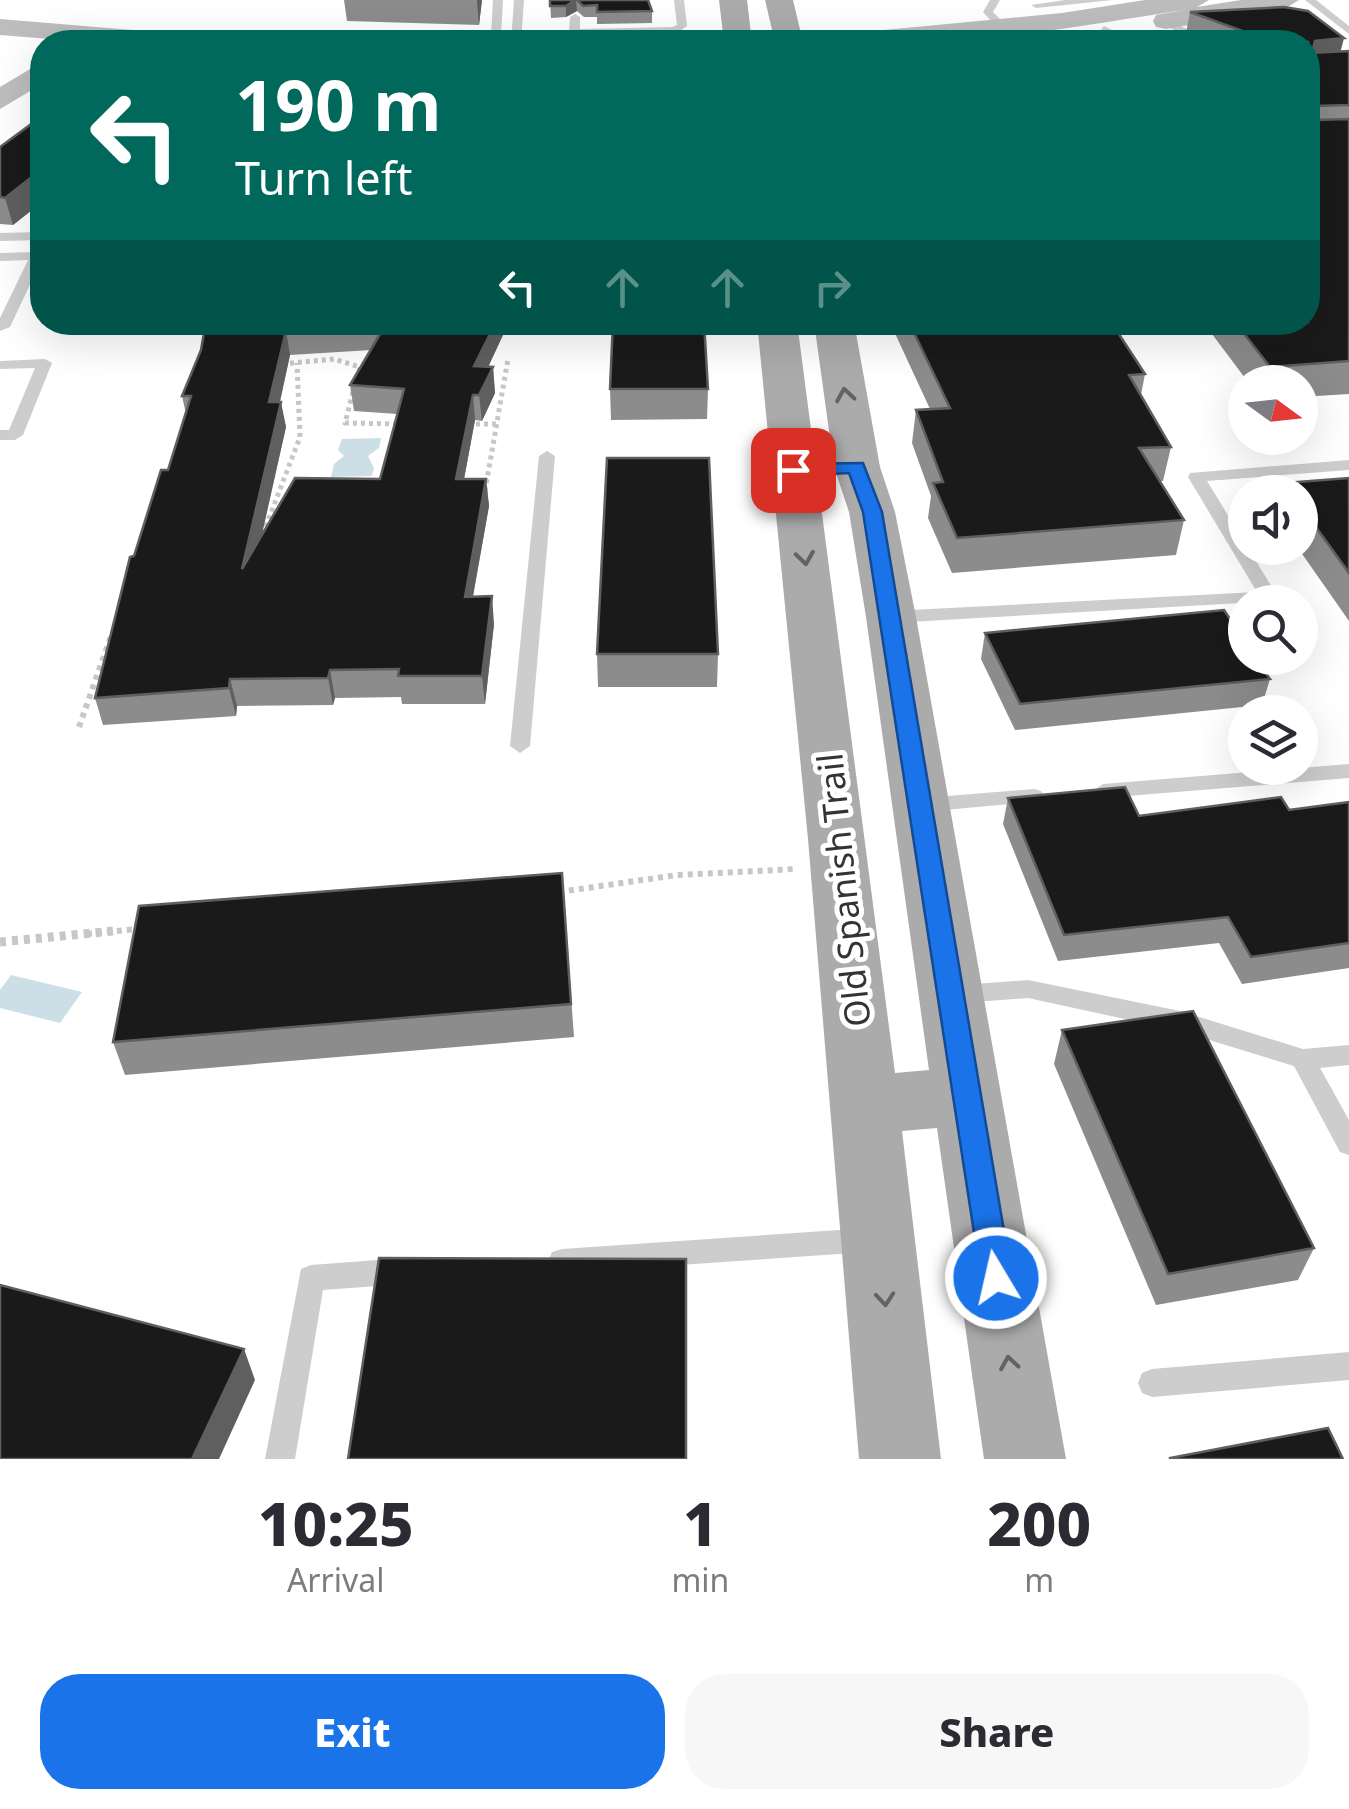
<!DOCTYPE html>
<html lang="en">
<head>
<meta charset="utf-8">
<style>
	:root { --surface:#fff; --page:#f7f7f7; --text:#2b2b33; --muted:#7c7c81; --accent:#1a73e8 }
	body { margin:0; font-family:"Noto Sans",sans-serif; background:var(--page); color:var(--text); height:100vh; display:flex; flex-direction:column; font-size:38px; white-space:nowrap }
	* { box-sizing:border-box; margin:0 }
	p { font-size:32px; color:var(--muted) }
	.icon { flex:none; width:55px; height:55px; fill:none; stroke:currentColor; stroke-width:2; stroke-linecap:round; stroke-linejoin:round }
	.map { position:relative; height:1459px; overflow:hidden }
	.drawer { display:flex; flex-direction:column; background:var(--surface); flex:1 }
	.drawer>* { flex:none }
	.hud { position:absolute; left:30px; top:30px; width:1290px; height:305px; border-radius:40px; box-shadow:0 10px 40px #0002; background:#00695c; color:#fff; overflow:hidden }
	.needle { width:65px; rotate:105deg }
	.buttons { position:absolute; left:1228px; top:365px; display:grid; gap:20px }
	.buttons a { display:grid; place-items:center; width:90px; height:90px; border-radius:50%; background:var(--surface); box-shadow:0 10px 40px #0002; font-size:50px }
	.pin { position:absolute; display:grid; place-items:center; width:85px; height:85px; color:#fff; margin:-42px; border-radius:20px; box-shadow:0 5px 15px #0006 }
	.me { position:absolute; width:110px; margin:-55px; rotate:351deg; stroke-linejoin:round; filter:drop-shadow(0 0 8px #0008) }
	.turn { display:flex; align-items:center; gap:35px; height:210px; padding:0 40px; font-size:45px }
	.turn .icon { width:130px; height:130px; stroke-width:2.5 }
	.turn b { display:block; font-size:70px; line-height:85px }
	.lanes { display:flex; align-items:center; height:95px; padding:0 40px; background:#0003; justify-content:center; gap:50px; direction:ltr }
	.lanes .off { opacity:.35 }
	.eta { display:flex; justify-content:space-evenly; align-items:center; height:170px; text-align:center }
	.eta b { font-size:60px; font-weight:800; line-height:70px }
	.primary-button { display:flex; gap:20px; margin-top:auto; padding:20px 40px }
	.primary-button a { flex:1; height:115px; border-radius:40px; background:var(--accent); color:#fff; font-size:40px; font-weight:800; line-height:115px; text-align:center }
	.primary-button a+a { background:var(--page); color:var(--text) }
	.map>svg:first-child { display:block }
	.water { fill:#cddfe6 }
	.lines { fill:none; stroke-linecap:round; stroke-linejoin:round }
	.path-far2 { stroke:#c7c7c7; stroke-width:5; stroke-dasharray:4 4; stroke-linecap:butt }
	.path-far1 { stroke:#c7c7c7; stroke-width:6; stroke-dasharray:5 5; stroke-linecap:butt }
	.path { stroke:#c7c7c7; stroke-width:9; stroke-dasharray:6 6; stroke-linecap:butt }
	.lane { fill:#cdcdcd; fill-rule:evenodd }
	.secondary { fill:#bdbdbd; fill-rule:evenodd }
	.primary { fill:#ababab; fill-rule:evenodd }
	.wall { fill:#8c8c8c; fill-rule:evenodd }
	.shaded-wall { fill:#5f5f5f }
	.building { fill:#1a1a1a; stroke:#5f5f5f; stroke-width:2.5; fill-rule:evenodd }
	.oneway { stroke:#636363 }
	.route { fill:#1a73e8; stroke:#114b97; stroke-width:2.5 }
	.labels { text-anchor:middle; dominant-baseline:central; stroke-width:10; stroke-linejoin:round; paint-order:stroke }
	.street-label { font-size:35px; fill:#333; stroke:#fff }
</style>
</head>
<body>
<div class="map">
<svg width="1349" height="1459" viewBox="0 0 1349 1459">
	<rect width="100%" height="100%" fill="#fff"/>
	<g class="water">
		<polygon points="381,438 379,448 368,456 374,468 372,476 331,477 334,464 344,456 338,450 342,439"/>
		<polygon points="11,975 82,992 60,1023 0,1008 0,990"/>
	</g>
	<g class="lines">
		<g class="path-far2">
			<polyline points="282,364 334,359 360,367 358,375"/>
			<polyline points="353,392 345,423 401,424"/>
			<polyline points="468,424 497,424"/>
			<polyline points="485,491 508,359"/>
			<polyline points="263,534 300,437 297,363"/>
		</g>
		<g class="path-far1">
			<polyline points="261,540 264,532"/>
			<polyline points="79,727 111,636"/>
			<polyline points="559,892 677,875 795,869"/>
			<polyline points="87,934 138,929"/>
		</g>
		<polyline class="path" points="0,942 113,931"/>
		<g class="lane">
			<polygon points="493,0 503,0 501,35 496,38 491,35"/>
			<polygon points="514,0 524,0 521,42 511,42"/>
			<polygon points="674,0 684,0 687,26 678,32 580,35 569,31 570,17 575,14 580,17 580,29 672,27 677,25"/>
			<polygon points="990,0 1000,0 993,12 1006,25 1006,29 998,29 983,12"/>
			<polygon points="1065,0 1113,0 1036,8 1031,5"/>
			<polygon points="1305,0 1316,0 1349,26 1349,34"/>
			<polygon points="1164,18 1187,29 1214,27 1219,30 1185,35 1160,23"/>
			<polygon points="1104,26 1132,40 1133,42 1121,42 1100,31"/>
			<polygon points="995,39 1000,42 989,42 990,40"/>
			<polygon points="42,232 42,240 0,241 0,233"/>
			<polygon points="37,252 42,253 42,259 10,327 0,331 0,318 28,260 0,261 0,253"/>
			<polygon points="45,359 52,363 23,435 15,440 0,440 0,430 9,430 35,368 0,369 0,361"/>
			<polygon points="547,451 555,456 530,746 520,753 510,746 539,456"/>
			<polygon points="1349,460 1349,470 1207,481 1278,597 1275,601 891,623 882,617 891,611 1257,592 1188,477 1190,473"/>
			<polygon points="1349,764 1349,778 1103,798 1093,791 1103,784"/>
			<polygon points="1034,789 1041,791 1044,796 1041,801 923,812 916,810 912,805 916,800 923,798"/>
			<polygon points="1028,980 1180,1011 1303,1049 1349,1045 1349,1065 1320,1068 1349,1120 1349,1155 1340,1152 1294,1066 1180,1031 1028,998 960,1003 952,1001 948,994 952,987 960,985"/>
			<polygon points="868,1228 878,1231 882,1240 878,1249 868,1252 562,1273 552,1270 548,1261 552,1252 562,1249"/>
			<polygon points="404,1258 414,1262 418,1271 414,1280 404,1284 323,1290 295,1459 265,1459 301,1269 311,1265"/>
			<polygon points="1349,1352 1349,1380 1152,1397 1142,1393 1138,1383 1142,1373 1152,1369"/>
		</g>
		<g class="secondary">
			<path d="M1145,0h64l-12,7 44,-7h58l-13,8 -120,21 -10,-2 -3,-6 3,-6 33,-6c-119,19 -241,41 -361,33l14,-8 220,-21z"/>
			<polygon points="0,19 181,34 195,42 88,42 0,35"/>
			<polygon points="42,62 42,84 0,109 0,87"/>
		</g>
		<g class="primary">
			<polygon points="719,0 747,0 752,42 724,42"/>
			<polygon points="765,0 793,0 803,42 775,42"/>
			<polygon points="757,322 797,322 895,1073 929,1070 866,617 849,512 834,467 814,322 854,322 880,467 895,512 916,617 1066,1459 984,1459 937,1128 902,1131 941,1459 859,1459 808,839"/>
		</g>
	</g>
	<g class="wall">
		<polygon points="344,0 482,0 479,25 347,21"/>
		<polygon points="550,0 648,0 652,11 652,23 597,24 597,17 584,17 577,11 566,17 551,18"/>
		<polygon points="1190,12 1340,52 1349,51 1349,394 1300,397 1300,382 1248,382 1203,322 1308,322 1190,40 1185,38"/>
		<polygon points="42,116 42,202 13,225 0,224 0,147"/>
		<path d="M206,322h303l-21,45h5l2,26 -13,28 -7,-1 -11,59h22l3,27 -16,90 21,28 -9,80h-83l-1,-7 -66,1 -2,7 -96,1 -1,10 -133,9 -8,-27 39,-142 34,-86 18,-56 -4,-18 19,-46zM371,350l-21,35 4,26 43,3 -17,65 -119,57 25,-109 -6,-25 10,-47z"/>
		<polygon points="894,322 1111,322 1145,374 1141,395 1171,447 1163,481 1160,481 1184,520 1176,555 952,573 928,518 931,496 912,443 916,410 930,409 893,329"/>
		<polygon points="610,389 708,389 707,419 611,420"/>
		<polygon points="1349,478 1349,621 1298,548 1300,548 1300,492 1281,492 1284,483"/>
		<polygon points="985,633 1270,679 1262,705 1015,730 981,659"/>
		<polygon points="597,654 718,654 717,687 598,687"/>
		<polygon points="1008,798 1139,816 1289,810 1349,802 1349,968 1242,984 1219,943 1058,961 1003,824"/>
		<polygon points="562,873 574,1037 125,1075 113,1042"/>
		<polygon points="1062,1030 1314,1248 1298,1280 1156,1305 1054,1064"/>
	</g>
	<g class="shaded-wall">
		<polygon points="477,0 482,0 479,25 477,1"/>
		<polygon points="576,0 577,11 566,17 566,6"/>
		<polygon points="1344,38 1337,65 1308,67 1315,41"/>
		<polygon points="42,169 42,202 13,225 5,198"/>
		<polygon points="496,322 509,322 477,391 474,366"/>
		<polygon points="286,331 290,355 274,428 269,402"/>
		<polygon points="493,367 495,393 482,421 479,395"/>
		<polygon points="473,395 475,420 459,506 456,479"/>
		<polygon points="281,402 286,427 248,597 242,569"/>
		<polygon points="486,479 489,506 468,624 465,597"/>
		<polygon points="492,596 494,624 485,704 482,676"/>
		<polygon points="330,670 335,698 333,705 328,678"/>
		<polygon points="230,679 237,706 236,716 229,688"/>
		<polygon points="244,1349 255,1380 219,1459 192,1459"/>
	</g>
	<g class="building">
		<polygon points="550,0 575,0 566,6 550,6"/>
		<polygon points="577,0 648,0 652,11 597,12 597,5 583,6"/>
		<polygon points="1284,7 1308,11 1344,38 1315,41 1312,53 1349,51 1349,105 1315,106 1312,117 1316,120 1349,119 1349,361 1270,367 1235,322 1308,322 1308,42 1148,42 1259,37 1190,12"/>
		<polygon points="42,116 42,169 5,198 0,197 0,147"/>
		<path d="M206,322h290l-22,44 19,1 -14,28h-6l-17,84h30l-21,118 27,-1 -10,80h-84l1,-7 -69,1 -2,8 -98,1 -1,9 -134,10 35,-141 4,-1 27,-86h7l23,-74h-9l19,-46zM386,324l-36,61 54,4 -24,90 -85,-1 -53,91 39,-167h-12l17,-71z"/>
		<polygon points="613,322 704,322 708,389 610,389"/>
		<polygon points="909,322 1111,322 1145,374 1129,375 1171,447 1139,448 1184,520 957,538 933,483 943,482 916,410 950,408"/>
		<polygon points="607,458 709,458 718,654 597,654"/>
		<polygon points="1349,478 1349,573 1300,505 1300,492 1291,492 1284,483"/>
		<polygon points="1224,610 1245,642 1245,658 1255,658 1270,679 1020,704 985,633"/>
		<polygon points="1125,787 1139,816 1281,797 1289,810 1349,802 1349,943 1251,957 1228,917 1064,935 1008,798"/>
		<polygon points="562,873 571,1004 113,1042 139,906"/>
		<polygon points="1193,1011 1314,1248 1168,1274 1062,1030"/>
		<polygon points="379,1258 686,1259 686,1459 348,1459"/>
		<polygon points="0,1285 244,1349 192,1459 0,1459"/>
		<polygon points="1328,1428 1343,1459 1170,1459 1170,1458"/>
	</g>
	<defs><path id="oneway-chevron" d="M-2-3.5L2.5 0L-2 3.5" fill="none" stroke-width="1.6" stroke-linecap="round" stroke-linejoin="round" transform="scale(2.5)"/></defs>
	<g class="oneway">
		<use href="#oneway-chevron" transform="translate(845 395) rotate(-99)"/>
		<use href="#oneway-chevron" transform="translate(805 558) rotate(82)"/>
		<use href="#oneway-chevron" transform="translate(885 1299) rotate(85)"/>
		<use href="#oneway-chevron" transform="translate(1009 1363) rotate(-99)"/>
	</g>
	<polygon class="route" points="863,463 882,512 1012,1278 1007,1288 996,1292 985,1288 981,1278 863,512 849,473 793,476 784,470 793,464"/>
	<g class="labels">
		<g class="street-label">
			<text transform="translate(843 890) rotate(-96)">Old Spanish Trail</text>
		</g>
	</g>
</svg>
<div class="buttons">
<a><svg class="needle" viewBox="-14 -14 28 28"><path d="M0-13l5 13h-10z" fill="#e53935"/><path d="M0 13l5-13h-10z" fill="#7c7c81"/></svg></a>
<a><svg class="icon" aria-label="sound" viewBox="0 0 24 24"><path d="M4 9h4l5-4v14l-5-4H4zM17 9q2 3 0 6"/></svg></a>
<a><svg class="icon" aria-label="search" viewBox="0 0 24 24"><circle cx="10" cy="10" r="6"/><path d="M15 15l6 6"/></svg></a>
<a><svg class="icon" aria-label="layers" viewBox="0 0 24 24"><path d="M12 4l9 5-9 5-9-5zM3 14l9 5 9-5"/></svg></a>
</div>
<div class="pin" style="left:793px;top:470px;background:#d93025"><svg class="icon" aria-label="arrive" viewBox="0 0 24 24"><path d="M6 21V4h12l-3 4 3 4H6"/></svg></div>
<svg class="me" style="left:996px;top:1278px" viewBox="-20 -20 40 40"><circle r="17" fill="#1a73e8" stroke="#fff" stroke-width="3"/><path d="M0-11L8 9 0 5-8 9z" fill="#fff"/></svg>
<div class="hud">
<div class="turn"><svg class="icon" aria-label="left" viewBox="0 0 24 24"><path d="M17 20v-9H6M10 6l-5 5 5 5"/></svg><div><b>190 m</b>Turn left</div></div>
<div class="lanes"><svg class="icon" aria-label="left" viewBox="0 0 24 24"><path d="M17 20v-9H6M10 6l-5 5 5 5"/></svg><svg class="icon off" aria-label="ahead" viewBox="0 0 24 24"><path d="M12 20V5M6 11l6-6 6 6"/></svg><svg class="icon off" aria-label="ahead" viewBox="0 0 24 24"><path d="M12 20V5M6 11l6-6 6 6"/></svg><svg class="icon off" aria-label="right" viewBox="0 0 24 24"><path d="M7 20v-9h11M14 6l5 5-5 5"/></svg></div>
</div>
</div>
<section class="drawer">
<div class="eta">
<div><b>10:25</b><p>Arrival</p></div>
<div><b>1</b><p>min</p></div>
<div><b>200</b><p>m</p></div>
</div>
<div class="primary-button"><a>Exit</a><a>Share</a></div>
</section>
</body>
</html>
